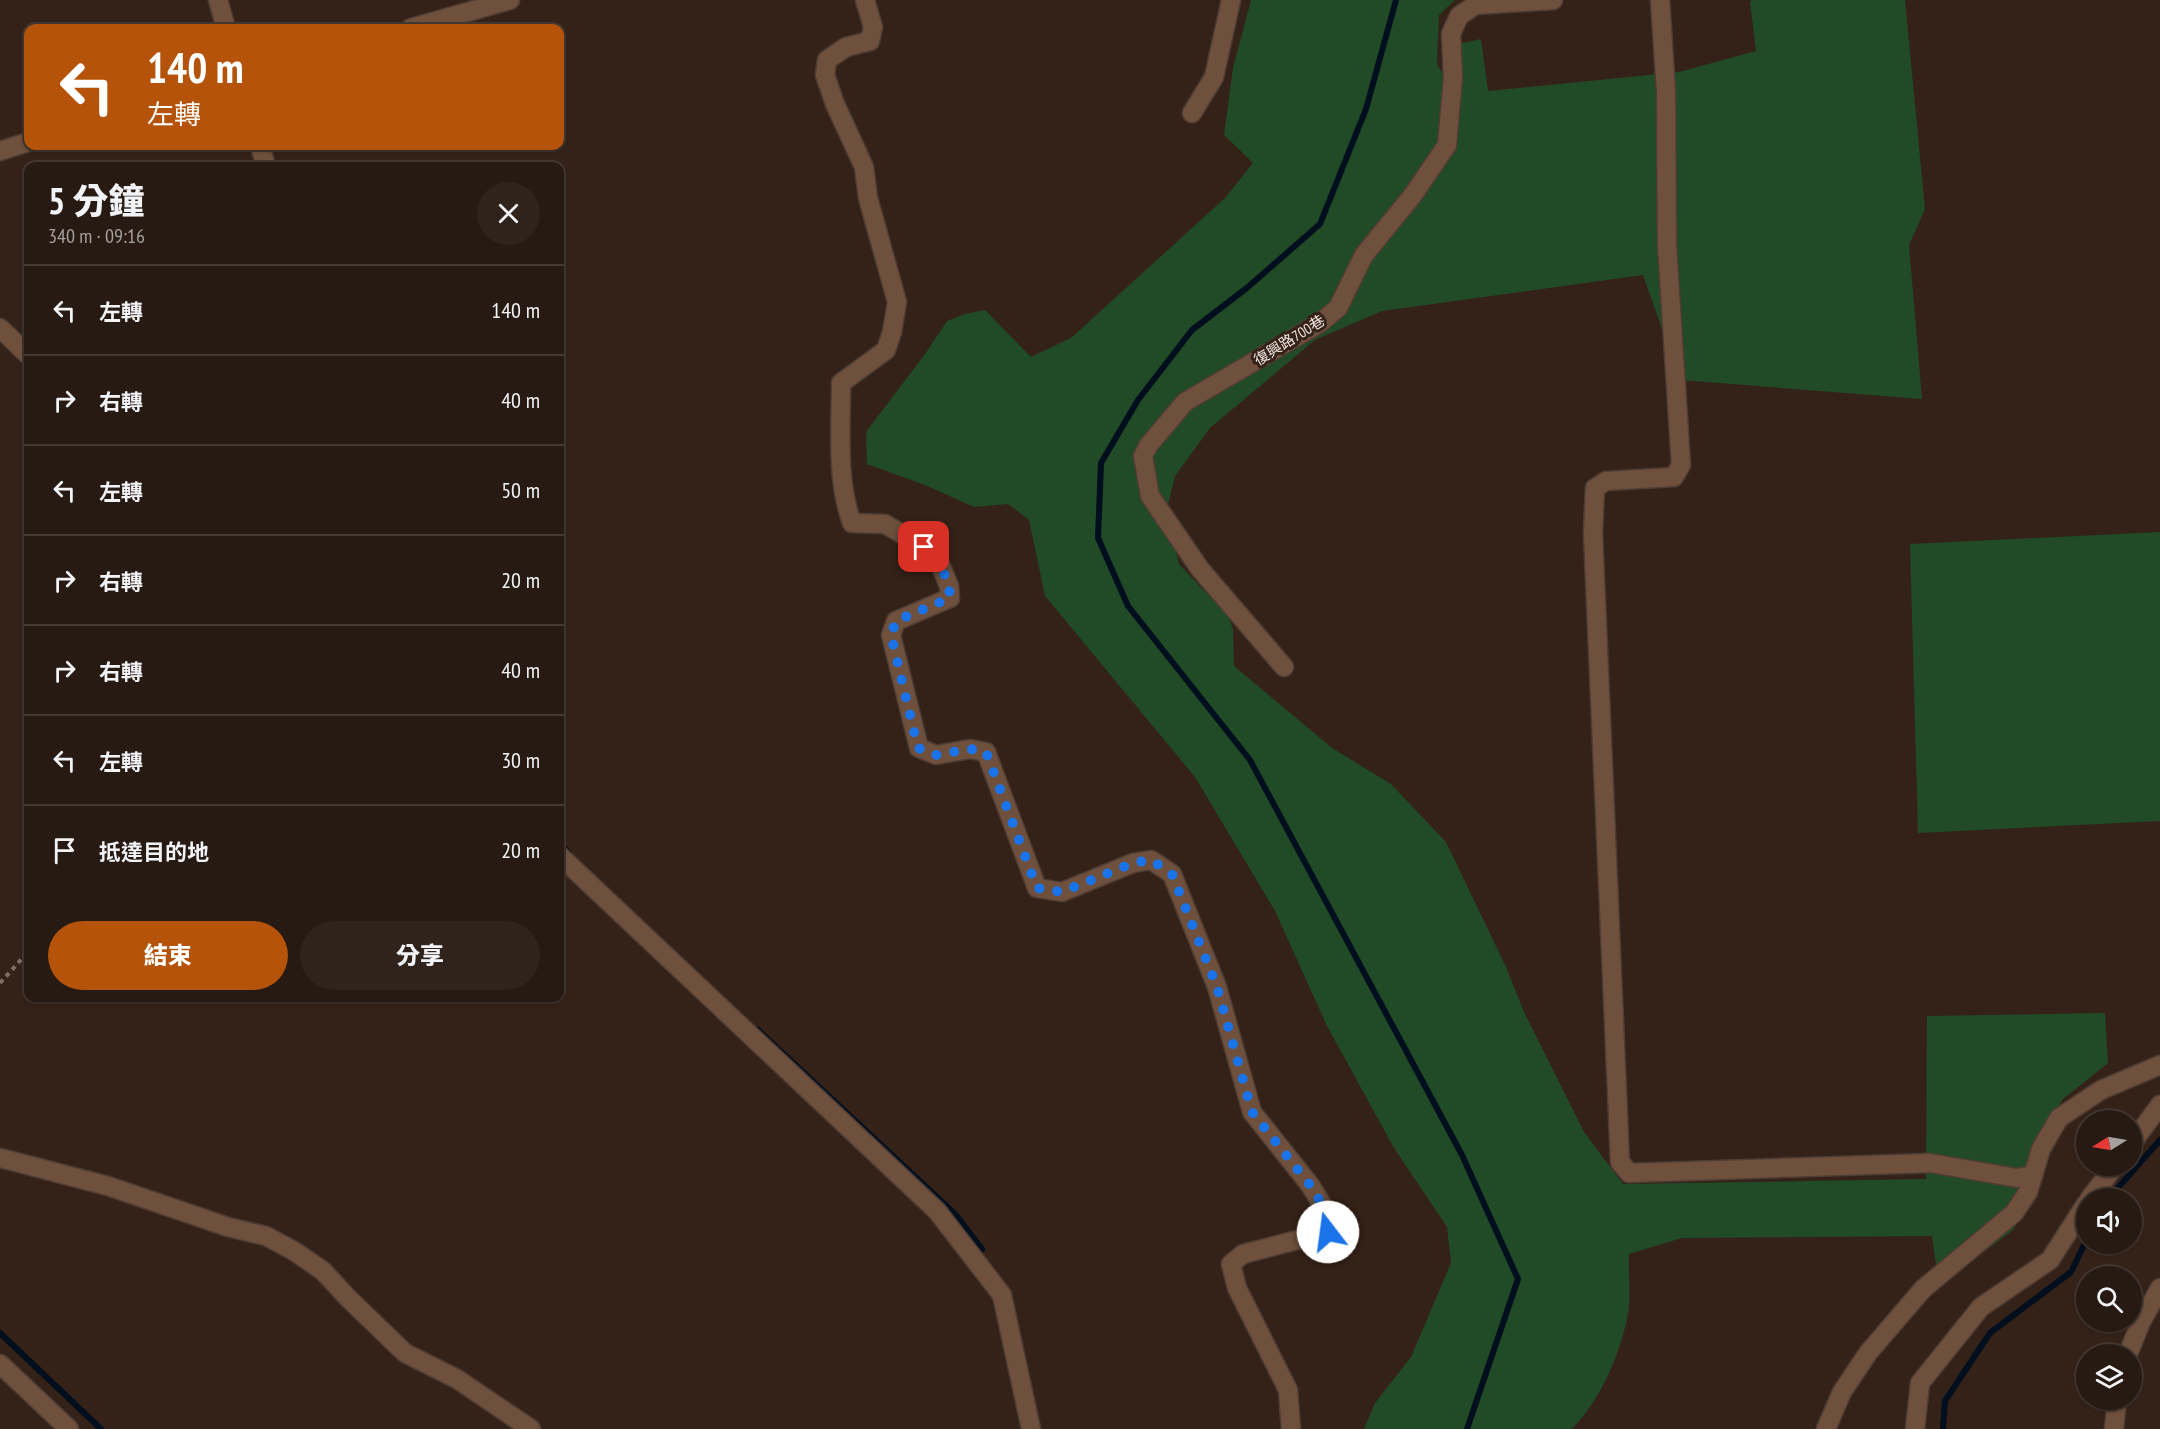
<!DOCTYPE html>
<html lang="zh-TW">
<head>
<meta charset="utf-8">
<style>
	:root { --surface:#271a12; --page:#2f231b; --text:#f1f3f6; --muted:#a4a19f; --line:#433832; --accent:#b45309 }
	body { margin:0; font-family:"PT Sans Narrow","Noto Sans TC",sans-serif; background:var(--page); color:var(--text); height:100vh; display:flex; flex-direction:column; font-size:22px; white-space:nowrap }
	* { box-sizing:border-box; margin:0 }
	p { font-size:20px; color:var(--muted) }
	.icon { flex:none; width:33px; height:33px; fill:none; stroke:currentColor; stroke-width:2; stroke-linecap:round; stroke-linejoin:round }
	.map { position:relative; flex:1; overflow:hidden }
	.panel { position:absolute; left:24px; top:162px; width:540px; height:840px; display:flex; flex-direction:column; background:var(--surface); border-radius:12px; box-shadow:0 2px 4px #0004,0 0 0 2px var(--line) }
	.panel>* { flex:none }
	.guide { position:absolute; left:24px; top:24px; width:540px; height:126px; border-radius:12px; box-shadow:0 2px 4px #0004,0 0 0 2px var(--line); background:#b45309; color:#fff; overflow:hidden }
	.needle { width:39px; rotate:259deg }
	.buttons { position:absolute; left:2076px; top:1110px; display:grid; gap:12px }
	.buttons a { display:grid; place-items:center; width:66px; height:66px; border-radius:50%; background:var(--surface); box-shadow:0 2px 4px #0004,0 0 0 2px var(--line); font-size:30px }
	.pin { position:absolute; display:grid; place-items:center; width:51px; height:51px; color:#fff; margin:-26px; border-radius:12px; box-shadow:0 3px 9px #0006 }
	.me { position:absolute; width:66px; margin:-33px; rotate:345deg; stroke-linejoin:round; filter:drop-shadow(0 0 4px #0008) }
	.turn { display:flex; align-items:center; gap:21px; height:126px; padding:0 24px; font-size:27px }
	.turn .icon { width:78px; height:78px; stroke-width:2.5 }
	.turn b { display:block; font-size:42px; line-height:51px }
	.round { display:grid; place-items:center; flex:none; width:63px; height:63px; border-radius:32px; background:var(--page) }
	.summary { display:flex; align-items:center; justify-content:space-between; height:102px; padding:0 24px }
	h1 { font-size:36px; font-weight:800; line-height:45px }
	.action { display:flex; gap:12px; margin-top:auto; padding:12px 24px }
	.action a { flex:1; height:69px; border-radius:36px; background:var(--accent); color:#fff; font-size:24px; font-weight:800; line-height:69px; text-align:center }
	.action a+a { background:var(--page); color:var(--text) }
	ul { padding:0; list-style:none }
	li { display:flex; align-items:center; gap:18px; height:90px; padding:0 24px; border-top:2px solid var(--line) }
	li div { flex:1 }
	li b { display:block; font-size:22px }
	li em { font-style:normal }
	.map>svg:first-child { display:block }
	.green { fill:#214a26 }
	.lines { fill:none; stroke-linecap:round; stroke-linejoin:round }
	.stream { stroke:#000e1d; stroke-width:6 }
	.minor-casing { stroke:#4e3d34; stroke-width:21 }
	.path { stroke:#7e6e65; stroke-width:4; stroke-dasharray:4.5 4.5; stroke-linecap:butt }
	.minor { stroke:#6f503d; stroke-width:18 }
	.route { stroke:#1a73e8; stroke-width:10; stroke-dasharray:0 18 }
	.labels { text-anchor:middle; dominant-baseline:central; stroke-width:6; stroke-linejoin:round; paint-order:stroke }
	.street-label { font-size:15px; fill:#f0e4dd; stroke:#342218 }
</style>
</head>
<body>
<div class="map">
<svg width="2160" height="1429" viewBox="0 0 2160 1429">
	<rect width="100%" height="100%" fill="#342218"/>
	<g class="green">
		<path d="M1251,0h204l-16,15 -2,49 7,12 9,-31 28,-6 7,52 191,-19 77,-21 -6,-49 2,-2h153l20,209 -16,36 13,154 -242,-19 -37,-105 -261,36 -67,29 -105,88 -35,48 -9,37 13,51 49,52 5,13 1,37 98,82 59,36 55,58 60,125 18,45 60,120 39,52 303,-5 1,-163 178,-3 3,50 -46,37 -28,57 -5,46 -16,27 -74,56 -7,-50 -250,2 -53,16c-1,19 2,41 -1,60 -8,41 -27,85 -56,115h-208l11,-26 36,-46 40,-94 -4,-36 -53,-79 -67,-122 -52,-115 -80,-134 -150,-181 -16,-76 -21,-16 -34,3 -49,-22 -58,-21 -1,-32 59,-78 22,-33 18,-7 20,-4 46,47 40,-19 154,-140 28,-35 -29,-28 9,-67z"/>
		<polygon points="2160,532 2160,821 1918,833 1910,544"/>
	</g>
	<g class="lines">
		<g class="stream">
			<polyline points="1396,0 1366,109 1320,224 1248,287 1192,330 1138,400 1101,463 1098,538 1128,606 1250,760 1462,1155 1518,1279 1467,1429"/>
			<polyline points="560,844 569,853"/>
			<polyline points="758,1030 956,1215 982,1249"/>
			<polyline points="2109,1198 2160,1140"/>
			<polyline points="0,1333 101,1429"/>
			<polyline points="1943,1429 1945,1401 1990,1333 2071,1272 2086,1241"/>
		</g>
		<g class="minor-casing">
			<g id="minor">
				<polyline points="218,0 226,28"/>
				<path d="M865,0l8,27 -3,14 -24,6 -19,13 -2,15 10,29 29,63 4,31 29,104 -5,30 -6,18 -45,33c0,45 -5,97 11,140l33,1 51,30 13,32 1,12 -54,23 -5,14 28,113 17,7 34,-6 16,3 51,136 25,4 71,-29 18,-3 21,14 45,113 35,125 58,73 19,31 -1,16 -85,22 -12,10 6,24 51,102 3,39"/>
				<polyline points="1660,0 1666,91 1667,245 1681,465 1674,477 1606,481 1595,488 1593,533 1620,1162 1629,1173 1930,1163 2017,1178 2033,1175"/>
				<polyline points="411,28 510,0"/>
				<polyline points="1192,113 1214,77 1231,0"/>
				<polyline points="260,146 266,166"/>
				<polyline points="0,151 28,142"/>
				<polyline points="0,328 28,355"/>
				<polyline points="1284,667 1200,569 1150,496 1143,456 1148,446 1185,402 1320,323 1338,308 1364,255 1413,195 1447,145 1453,78 1451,34 1459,16 1475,5 1553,0"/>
				<polyline points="560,856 937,1211 1002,1295 1031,1429"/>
				<polyline points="2132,1143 2160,1105"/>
				<polyline points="0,1158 108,1186 228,1227 266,1236 294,1251 323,1271 348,1298 405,1353 457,1379 531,1429"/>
				<polyline points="2090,1198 2115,1166"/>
				<polyline points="2128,1354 2141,1322 2160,1288"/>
				<polyline points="0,1364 69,1429"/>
				<polyline points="1826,1429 1842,1392 1868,1353 1923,1289 2014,1213 2028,1192 2041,1149 2059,1118 2101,1090 2160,1065"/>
				<polyline points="1915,1429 1920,1383 1981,1307 2050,1260 2086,1204"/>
				<polyline points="2114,1429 2117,1400"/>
			</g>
		</g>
		<polyline class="path" points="0,983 28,952"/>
		<use href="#minor" class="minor"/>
	</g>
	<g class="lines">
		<polyline class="route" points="924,547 936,554 949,586 950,598 896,621 891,635 918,748 936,755 970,749 986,752 1037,888 1062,892 1133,863 1151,860 1172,874 1217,987 1252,1112 1310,1185 1329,1216 1328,1232"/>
	</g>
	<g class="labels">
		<g class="street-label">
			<text transform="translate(1289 340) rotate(-32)">復興路700巷</text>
		</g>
	</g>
</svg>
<div class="buttons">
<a><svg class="needle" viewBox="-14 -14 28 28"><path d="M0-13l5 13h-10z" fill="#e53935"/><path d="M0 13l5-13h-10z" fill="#a4a19f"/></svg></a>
<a><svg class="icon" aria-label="sound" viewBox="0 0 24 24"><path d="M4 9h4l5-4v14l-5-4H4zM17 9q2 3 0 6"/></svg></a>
<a><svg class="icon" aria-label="search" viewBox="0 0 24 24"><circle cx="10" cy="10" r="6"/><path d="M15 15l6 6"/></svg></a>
<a><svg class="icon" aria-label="layers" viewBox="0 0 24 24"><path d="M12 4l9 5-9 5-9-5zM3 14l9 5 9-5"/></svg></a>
</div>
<div class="pin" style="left:924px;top:547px;background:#d93025"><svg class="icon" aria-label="arrive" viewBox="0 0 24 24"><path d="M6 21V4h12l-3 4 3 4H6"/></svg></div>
<svg class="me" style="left:1328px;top:1232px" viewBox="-20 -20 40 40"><circle r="19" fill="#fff"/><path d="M0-13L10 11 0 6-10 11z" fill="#1a73e8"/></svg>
<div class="guide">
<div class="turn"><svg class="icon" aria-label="left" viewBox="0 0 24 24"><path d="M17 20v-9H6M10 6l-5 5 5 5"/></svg><div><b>140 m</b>左轉</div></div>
</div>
<section class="panel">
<div class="summary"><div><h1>5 分鐘</h1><p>340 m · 09:16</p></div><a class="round"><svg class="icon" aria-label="close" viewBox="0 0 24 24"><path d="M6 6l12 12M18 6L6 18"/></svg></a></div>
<ul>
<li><svg class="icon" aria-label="left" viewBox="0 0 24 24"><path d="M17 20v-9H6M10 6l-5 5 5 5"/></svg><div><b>左轉</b></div><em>140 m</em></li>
<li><svg class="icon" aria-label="right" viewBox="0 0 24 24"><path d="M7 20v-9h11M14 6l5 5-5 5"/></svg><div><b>右轉</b></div><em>40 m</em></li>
<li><svg class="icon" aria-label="left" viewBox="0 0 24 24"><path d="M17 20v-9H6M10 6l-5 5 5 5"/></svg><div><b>左轉</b></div><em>50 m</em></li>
<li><svg class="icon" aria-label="right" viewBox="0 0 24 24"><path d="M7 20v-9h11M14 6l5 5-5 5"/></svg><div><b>右轉</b></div><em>20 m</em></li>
<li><svg class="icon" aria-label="right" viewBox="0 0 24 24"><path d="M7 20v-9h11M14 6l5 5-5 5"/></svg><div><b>右轉</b></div><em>40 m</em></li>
<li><svg class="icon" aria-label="left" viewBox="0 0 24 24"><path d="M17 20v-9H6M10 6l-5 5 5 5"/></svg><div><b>左轉</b></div><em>30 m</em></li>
<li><svg class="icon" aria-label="arrive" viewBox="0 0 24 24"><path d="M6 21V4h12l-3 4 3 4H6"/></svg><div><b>抵達目的地</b></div><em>20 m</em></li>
</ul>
<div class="action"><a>結束</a><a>分享</a></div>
</section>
</div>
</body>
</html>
